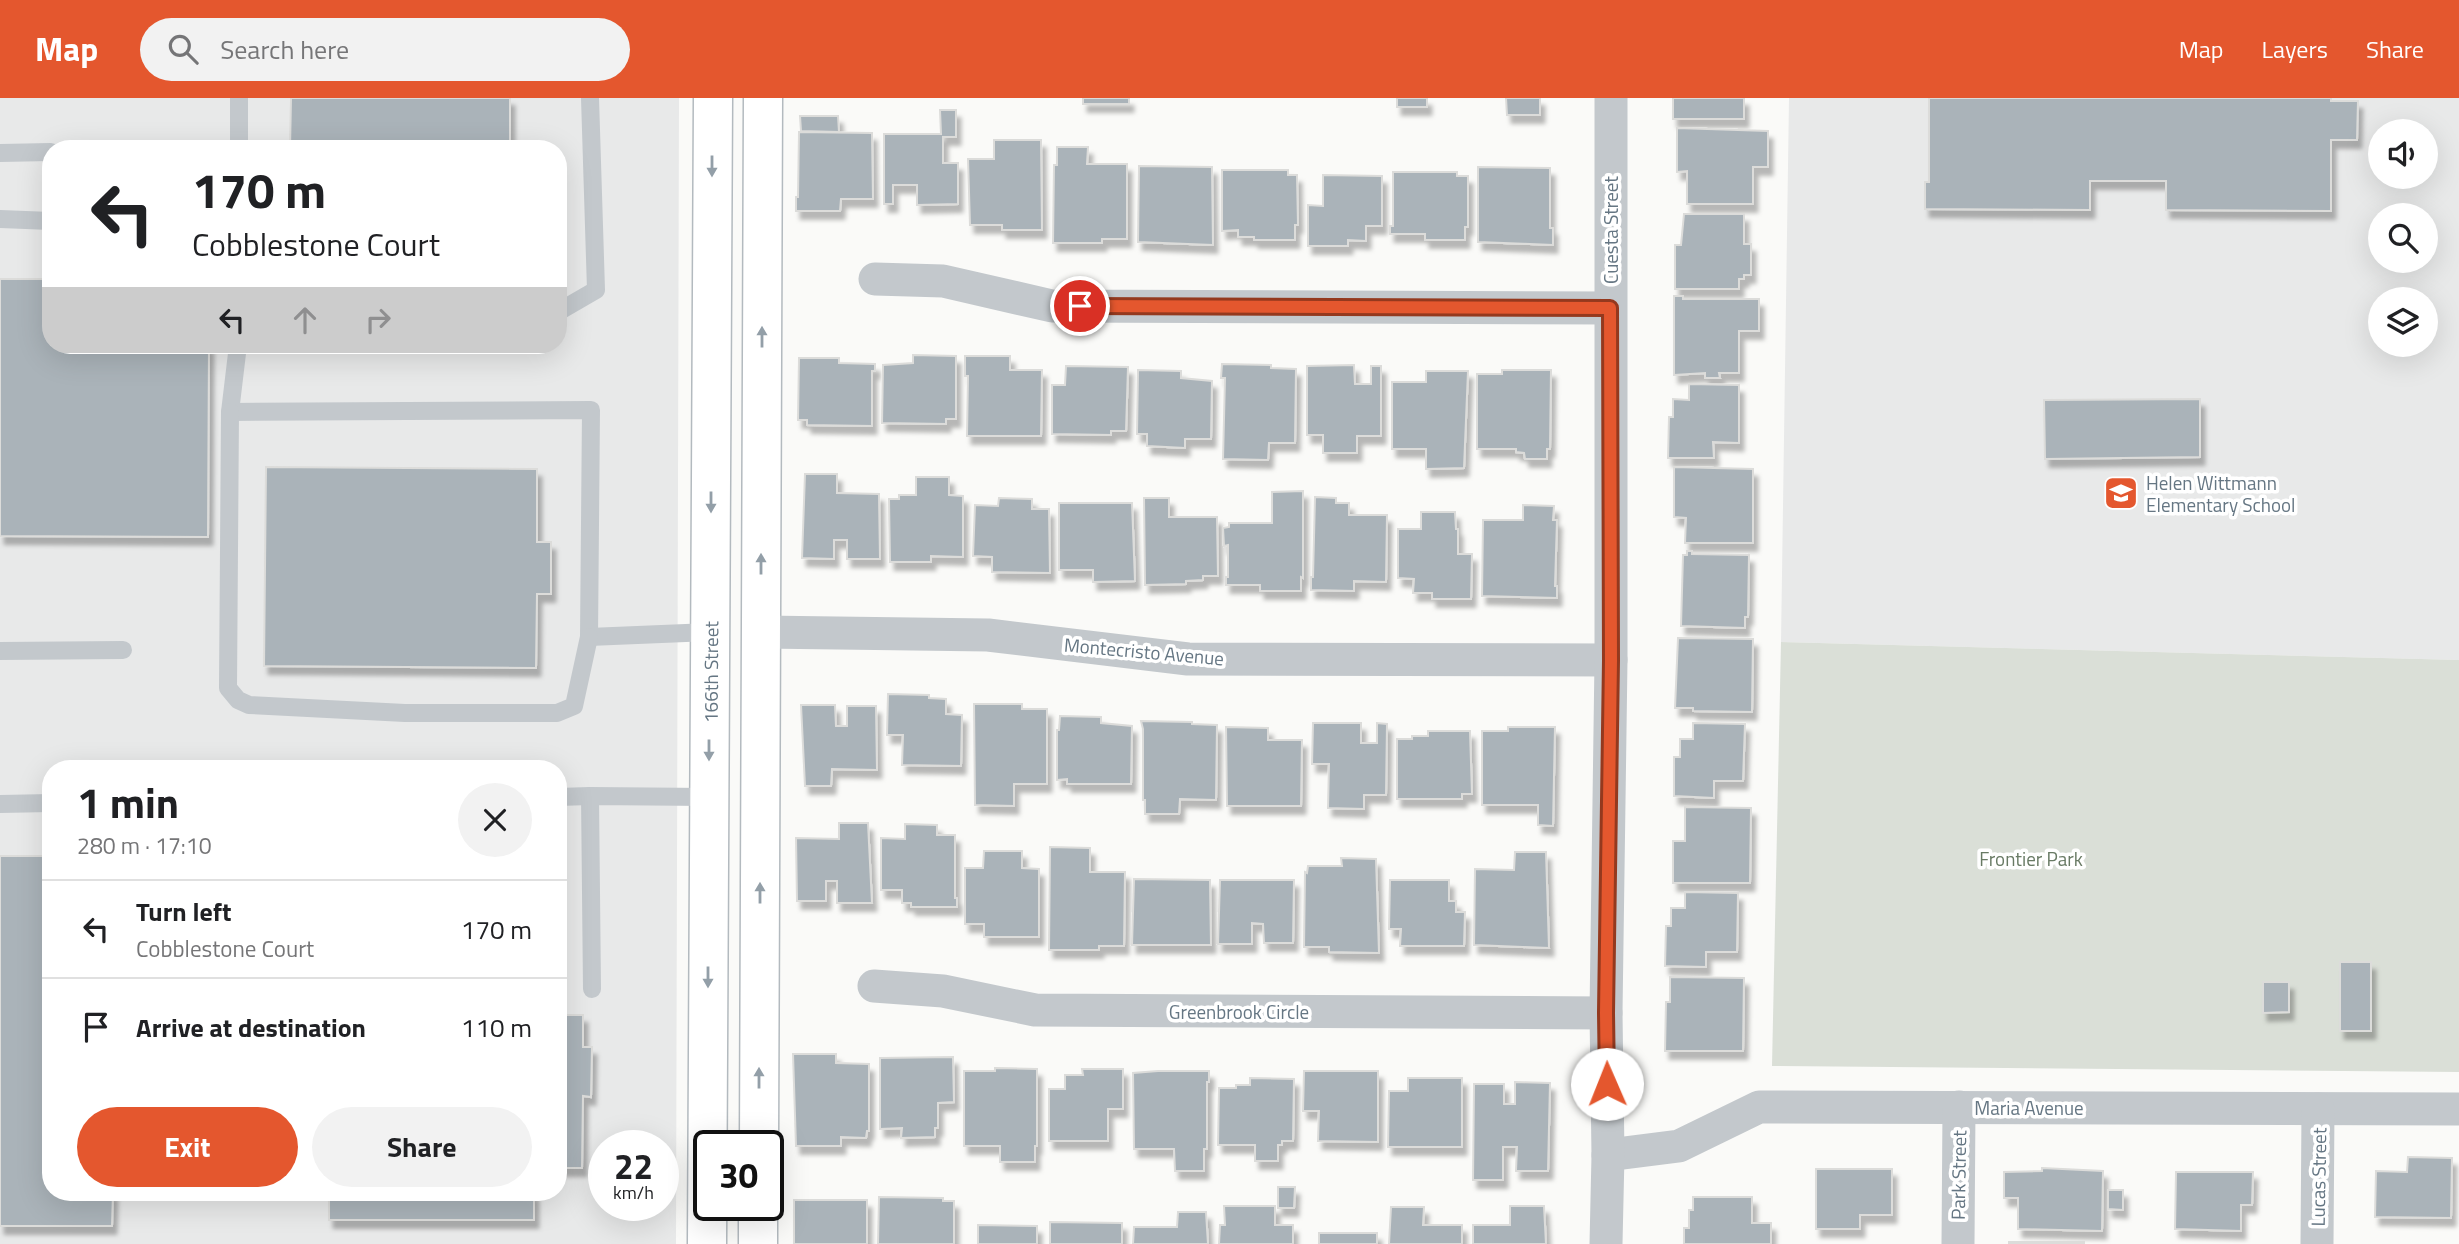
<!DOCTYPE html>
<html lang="en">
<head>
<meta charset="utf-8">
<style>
	:root { --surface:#fff; --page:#f2f2f2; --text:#202124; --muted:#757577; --line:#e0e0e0; --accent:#e4572e }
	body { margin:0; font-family:"Titillium Web",sans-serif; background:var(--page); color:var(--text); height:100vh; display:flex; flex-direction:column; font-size:26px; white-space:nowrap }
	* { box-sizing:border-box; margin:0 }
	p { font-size:23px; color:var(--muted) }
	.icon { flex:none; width:38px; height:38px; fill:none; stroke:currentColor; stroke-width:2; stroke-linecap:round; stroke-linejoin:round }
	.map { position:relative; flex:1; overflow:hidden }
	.sheet { position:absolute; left:42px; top:662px; width:525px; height:441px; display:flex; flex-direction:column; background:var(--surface); border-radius:28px; box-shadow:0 7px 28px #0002 }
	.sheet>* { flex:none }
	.banner { position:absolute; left:42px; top:42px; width:525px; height:214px; border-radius:28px; box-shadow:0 7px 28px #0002; background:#fff; color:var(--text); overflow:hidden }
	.tools { position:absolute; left:2368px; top:21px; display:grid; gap:14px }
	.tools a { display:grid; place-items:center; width:70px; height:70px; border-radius:50%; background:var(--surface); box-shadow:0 7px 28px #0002; font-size:35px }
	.speed { position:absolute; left:588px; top:1032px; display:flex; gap:14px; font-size:35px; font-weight:700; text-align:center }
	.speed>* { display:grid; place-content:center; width:91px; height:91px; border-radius:50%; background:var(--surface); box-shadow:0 7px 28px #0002; line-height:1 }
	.speed small { font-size:18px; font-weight:400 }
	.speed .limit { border:4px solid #111; border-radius:10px; background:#fff; color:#111 }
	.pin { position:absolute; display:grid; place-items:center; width:60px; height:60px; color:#fff; margin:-30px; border:4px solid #fff; border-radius:50%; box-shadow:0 2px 7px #0007 }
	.me { position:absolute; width:77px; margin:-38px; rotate:359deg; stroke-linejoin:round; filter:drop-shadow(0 0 5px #0008) }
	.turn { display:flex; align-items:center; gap:24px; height:147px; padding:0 35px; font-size:32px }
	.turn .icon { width:91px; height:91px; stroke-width:2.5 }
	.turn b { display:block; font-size:49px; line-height:60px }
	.lanes { display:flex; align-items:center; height:66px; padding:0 35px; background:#0003; justify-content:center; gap:35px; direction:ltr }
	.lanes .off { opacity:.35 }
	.round { display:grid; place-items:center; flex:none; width:74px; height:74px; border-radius:37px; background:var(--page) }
	.summary { display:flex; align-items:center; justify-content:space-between; height:119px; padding:0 35px }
	h1 { font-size:42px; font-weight:700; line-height:52px }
	.primary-button { display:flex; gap:14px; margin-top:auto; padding:14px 35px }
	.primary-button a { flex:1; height:80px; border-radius:42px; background:var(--accent); color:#fff; font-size:28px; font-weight:700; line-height:80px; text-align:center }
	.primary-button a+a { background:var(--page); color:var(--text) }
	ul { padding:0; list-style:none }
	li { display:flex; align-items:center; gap:21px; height:98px; padding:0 35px; border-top:2px solid var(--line) }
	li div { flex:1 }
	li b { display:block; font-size:26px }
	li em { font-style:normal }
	header { display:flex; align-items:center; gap:42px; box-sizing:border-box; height:98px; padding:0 35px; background:var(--accent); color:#fff }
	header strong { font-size:33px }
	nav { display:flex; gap:38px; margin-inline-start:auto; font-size:24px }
	.search { width:490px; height:63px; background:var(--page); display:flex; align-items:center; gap:18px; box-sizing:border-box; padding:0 24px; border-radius:38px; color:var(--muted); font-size:26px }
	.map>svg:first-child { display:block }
	.built { fill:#e8e9e9; fill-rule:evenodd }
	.green { fill:#dadfd7 }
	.building { fill:#aab3b9; stroke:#dcdcda; stroke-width:2; filter:url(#shadow) }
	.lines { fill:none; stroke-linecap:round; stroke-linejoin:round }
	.secondary-casing { stroke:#b3babf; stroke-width:41 }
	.lane { stroke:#c3c8cc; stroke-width:18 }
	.street { stroke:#c3c8cc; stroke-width:33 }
	.secondary { stroke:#fff; stroke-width:38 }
	.oneway { fill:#939fa8 }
	.route-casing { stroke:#94391e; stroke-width:18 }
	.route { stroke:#e4572e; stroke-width:12 }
	.labels { text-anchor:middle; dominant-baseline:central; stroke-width:7; stroke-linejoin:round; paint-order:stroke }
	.street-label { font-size:19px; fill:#657683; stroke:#fff }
	.poi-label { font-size:19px; fill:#657683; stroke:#fff; text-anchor:start }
	.park-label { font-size:19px; fill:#687a64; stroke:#fff }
</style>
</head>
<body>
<header>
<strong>Map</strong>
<div class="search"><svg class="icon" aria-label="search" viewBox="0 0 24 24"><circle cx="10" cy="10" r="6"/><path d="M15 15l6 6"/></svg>Search here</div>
<nav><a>Map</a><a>Layers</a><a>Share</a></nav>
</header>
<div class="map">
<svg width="2459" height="1146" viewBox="0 0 2459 1146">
	<defs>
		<filter id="shadow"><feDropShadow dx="4.5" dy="8" stdDeviation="2" flood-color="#0004"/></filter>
	</defs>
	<rect width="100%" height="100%" fill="#fafaf8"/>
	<g class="built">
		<path d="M0,0h679l-3,1146h-676zM51,51h507v196h-507zM51,670h507v424h-507zM604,1048h59v60h-59z"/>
		<path d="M1789,0h670v562l-678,-18zM2380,33h46v46h-46zM2380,117h46v46h-46zM2380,201h46v46h-46z"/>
	</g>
	<polygon class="green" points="1781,544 2459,562 2459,974 1772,968"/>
	<g class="building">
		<polygon points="291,0 510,0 510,51 290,51"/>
		<rect x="1083" y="0" width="46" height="6"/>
		<rect x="1397" y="0" width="30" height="9"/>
		<polygon points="1506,0 1540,0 1540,17 1507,17"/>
		<rect x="1673" y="0" width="71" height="21"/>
		<polygon points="1929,0 2331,0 2331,3 2358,3 2357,42 2331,42 2331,113 2166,112 2166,83 2090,83 2090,112 1925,111 1925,84 1929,84"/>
		<polygon points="940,12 956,12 956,39 943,39 943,65 958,65 958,106 917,107 917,87 893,87 893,106 884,106 884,36 941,36"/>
		<polygon points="800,18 838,18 839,34 801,33"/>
		<polygon points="1677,30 1768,33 1768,69 1753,69 1753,106 1687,106 1687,73 1677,74"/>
		<polygon points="799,34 872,35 873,101 841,101 840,113 796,113 796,99 798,99"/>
		<polygon points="994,42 1041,42 1042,132 1002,132 1002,127 970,127 968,61 994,61"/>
		<polygon points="1057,49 1088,49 1087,66 1127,66 1127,141 1102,141 1102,145 1053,145 1054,67 1057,67"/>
		<polygon points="1139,68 1212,69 1213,147 1138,144"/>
		<polygon points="1478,69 1550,70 1550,130 1553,130 1553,147 1478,144"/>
		<polygon points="1222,72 1288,72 1288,77 1297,77 1298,127 1295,127 1295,142 1254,142 1254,139 1238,139 1238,132 1222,133"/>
		<polygon points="1393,74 1457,74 1457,78 1468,78 1468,129 1465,129 1465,142 1425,142 1425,136 1390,136 1390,128 1393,128"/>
		<polygon points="1323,77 1382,78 1382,128 1366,128 1366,143 1348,142 1348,148 1308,148 1308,107 1323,108"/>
		<polygon points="1684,116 1744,116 1744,146 1751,146 1751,177 1744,177 1744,181 1739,181 1739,191 1675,191 1675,147 1681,147"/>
		<polygon points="0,181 51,181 51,247 209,247 208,439 0,438"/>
		<polygon points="1674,198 1683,198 1683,201 1759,201 1759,233 1739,233 1739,275 1719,275 1720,280 1705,280 1705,275 1674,277"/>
		<polygon points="913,257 956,258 956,321 946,321 946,326 882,325 883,267 913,265"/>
		<polygon points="965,258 1010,258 1010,272 1042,272 1041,338 967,338 968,278 965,278"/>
		<polygon points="799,260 839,260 839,265 875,266 875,273 872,273 872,328 807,327 807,322 798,322"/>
		<polygon points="1222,266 1271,267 1271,270 1296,271 1295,345 1269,345 1268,362 1223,361 1225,280 1221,280"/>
		<polygon points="1354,267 1355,286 1371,286 1371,268 1381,268 1381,338 1357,338 1357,355 1323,355 1323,337 1307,337 1307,268"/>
		<polygon points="1066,268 1128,269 1126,333 1111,333 1111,337 1052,336 1052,287 1065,287"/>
		<polygon points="1138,272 1181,273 1181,280 1212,283 1211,341 1185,341 1185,350 1147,348 1147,336 1137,336"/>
		<polygon points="1502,272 1551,272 1550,351 1547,351 1547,361 1525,361 1524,355 1516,354 1516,351 1477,351 1477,276 1502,276"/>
		<polygon points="1426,273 1468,273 1464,370 1426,371 1426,351 1392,351 1392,284 1426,284"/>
		<polygon points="1689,286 1739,287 1739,345 1713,344 1714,360 1668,360 1669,319 1673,319 1673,301 1689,302"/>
		<polygon points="2200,301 2200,359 2045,361 2044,302"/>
		<polygon points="266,369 537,371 537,444 551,444 551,496 537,496 536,570 264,568"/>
		<polygon points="1674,369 1753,371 1753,445 1685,445 1686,420 1674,419"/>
		<polygon points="805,376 837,376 837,395 879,396 880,461 847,461 847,442 834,442 834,461 802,460"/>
		<polygon points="916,379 949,379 949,397 963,398 963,459 931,458 931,464 890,464 889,401 899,401 899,397 916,397"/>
		<polygon points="1303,393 1303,480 1301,479 1301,493 1260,493 1260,487 1226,487 1226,479 1228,479 1228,447 1224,448 1223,430 1229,429 1229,425 1272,425 1272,394"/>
		<polygon points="1315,399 1336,400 1336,405 1349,405 1349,417 1387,417 1386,484 1354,483 1354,493 1311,492 1311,479 1313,479"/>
		<polygon points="999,400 1032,401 1032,411 1049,411 1050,475 992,474 992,459 973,458 975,407 998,408"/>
		<polygon points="1144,400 1169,400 1169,419 1217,419 1218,478 1203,478 1203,482 1186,483 1186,486 1145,487"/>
		<polygon points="1059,405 1132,405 1135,483 1093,484 1093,472 1059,472"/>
		<polygon points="1523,407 1554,408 1553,422 1557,422 1555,488 1557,488 1557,500 1482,498 1483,422 1523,422"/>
		<polygon points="1421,414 1455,414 1456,431 1458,431 1458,456 1472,456 1471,501 1432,501 1432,495 1413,495 1414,481 1398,480 1398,431 1421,431"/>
		<polygon points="1687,453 1692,453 1692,456 1749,457 1748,519 1745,519 1745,530 1681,528 1683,457 1687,457"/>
		<polygon points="1678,540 1753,541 1752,614 1693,613 1693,610 1675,610"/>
		<polygon points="888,596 929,597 929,600 946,601 946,616 962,617 961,668 902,667 903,637 887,637"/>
		<polygon points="974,606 1022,606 1022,611 1047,611 1047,686 1014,686 1014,708 975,707"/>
		<polygon points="801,607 835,607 836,628 847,628 847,608 876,608 877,672 832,671 831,688 805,688"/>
		<polygon points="1060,618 1101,619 1101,625 1132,628 1131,686 1067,686 1067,681 1057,682 1057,632 1059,632"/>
		<polygon points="1141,623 1192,624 1192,626 1217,627 1216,702 1180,701 1179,716 1145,716 1145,702 1143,702 1143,631"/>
		<polygon points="1313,625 1361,625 1361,645 1377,645 1377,625 1387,626 1386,697 1364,697 1364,711 1328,710 1329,666 1312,666"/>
		<polygon points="1693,625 1745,626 1743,683 1714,683 1714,700 1674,698 1674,659 1680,659 1680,641 1693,641"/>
		<polygon points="1226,629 1268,630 1268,642 1302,642 1301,708 1227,708"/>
		<polygon points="1508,629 1555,629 1553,728 1538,727 1538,707 1482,707 1482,633 1508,633"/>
		<polygon points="1428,633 1470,633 1472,696 1462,696 1462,701 1397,701 1397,641 1412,641 1412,638 1428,638"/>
		<polygon points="1685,709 1751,710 1750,785 1673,785 1673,743 1685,743"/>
		<polygon points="839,725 868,725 872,805 837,805 837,783 826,783 826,803 797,803 796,740 839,741"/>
		<polygon points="905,726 937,727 937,737 955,737 955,800 957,800 957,809 911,809 911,805 902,805 902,792 881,792 881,740 905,741"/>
		<polygon points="1050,749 1090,750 1090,774 1125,774 1124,848 1099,848 1099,852 1049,852"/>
		<polygon points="984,753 1022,753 1022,770 1039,771 1039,839 984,839 984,826 965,826 965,770 983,770"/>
		<polygon points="1515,754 1546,754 1549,850 1474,847 1475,771 1514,772"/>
		<polygon points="0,758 51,758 51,1094 113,1094 112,1128 0,1128"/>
		<polygon points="1341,760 1376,761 1379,855 1329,854 1329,849 1304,849 1305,774 1307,775 1308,768 1342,768"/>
		<polygon points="1134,781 1210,782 1211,847 1132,847"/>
		<polygon points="1220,782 1294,782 1293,845 1264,845 1263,826 1252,825 1252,846 1218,846"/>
		<polygon points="1390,782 1449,782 1449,803 1456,803 1456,814 1465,814 1464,848 1400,848 1401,831 1389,831"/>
		<polygon points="1685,794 1738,795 1737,854 1706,854 1706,869 1665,868 1666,828 1671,828 1671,810 1685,810"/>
		<rect x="2340" y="864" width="31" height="69"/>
		<polygon points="1670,879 1744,880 1743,953 1665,953 1666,904 1670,904"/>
		<polygon points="2263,884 2289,884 2289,914 2263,915"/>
		<polygon points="558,917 583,917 583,949 592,949 591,999 583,998 582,1070 558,1070"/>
		<polygon points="793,956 836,956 836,965 869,966 869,1033 867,1033 866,1040 841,1039 841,1048 796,1048"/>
		<polygon points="953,959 954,1004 938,1005 938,1030 935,1030 935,1039 901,1040 902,1030 880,1031 880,960"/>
		<polygon points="995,970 1037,971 1037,1048 1035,1048 1035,1064 1000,1064 1000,1048 964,1048 964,973 995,973"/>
		<polygon points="1082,971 1123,971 1123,1011 1108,1011 1108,1043 1049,1043 1049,991 1065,991 1065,977 1083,977"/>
		<polygon points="1158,973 1209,973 1209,984 1207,984 1207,1051 1204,1051 1204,1073 1175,1073 1174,1051 1134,1051 1133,975"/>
		<polygon points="1304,973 1378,973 1378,1044 1318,1043 1319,1013 1303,1013"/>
		<polygon points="1250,980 1294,981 1293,1043 1282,1043 1282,1047 1278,1047 1278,1063 1255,1063 1255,1047 1218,1047 1219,990 1236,990 1236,987 1250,987"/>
		<polygon points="1408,980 1462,980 1462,1049 1388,1049 1389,993 1408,993"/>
		<polygon points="1515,984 1550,985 1548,1073 1516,1073 1517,1049 1503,1049 1503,1082 1473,1082 1474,986 1504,986 1504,1006 1515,1006"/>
		<polygon points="2408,1059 2452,1060 2451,1120 2375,1119 2376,1073 2407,1074"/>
		<polygon points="2042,1070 2103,1073 2102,1133 2018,1131 2018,1100 2004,1100 2004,1074 2042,1073"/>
		<polygon points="1816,1071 1892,1071 1892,1117 1860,1117 1860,1131 1816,1131"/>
		<polygon points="2176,1074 2253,1074 2252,1107 2241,1107 2241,1133 2175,1131"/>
		<polygon points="1278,1089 1295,1089 1294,1110 1278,1110"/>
		<polygon points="2108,1092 2123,1092 2123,1112 2108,1111"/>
		<rect x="329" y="1094" width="205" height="28"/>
		<polygon points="879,1099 943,1100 943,1103 954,1103 954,1146 878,1146"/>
		<polygon points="1693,1099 1752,1099 1752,1125 1771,1125 1771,1146 1684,1146 1684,1130 1689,1130 1689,1112 1693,1112"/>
		<rect x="794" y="1102" width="73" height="44"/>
		<polygon points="1224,1108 1275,1108 1275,1127 1293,1127 1293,1146 1219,1146 1220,1127 1225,1127"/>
		<polygon points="1510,1108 1544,1108 1546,1146 1473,1146 1473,1127 1510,1127"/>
		<polygon points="1391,1109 1424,1109 1423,1127 1462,1127 1462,1146 1389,1146"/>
		<polygon points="1178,1114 1206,1114 1208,1146 1133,1146 1134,1129 1177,1129"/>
		<polygon points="1050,1124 1122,1125 1122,1146 1050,1146"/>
		<polygon points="978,1127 1037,1128 1037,1146 978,1146"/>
		<rect x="1319" y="1135" width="58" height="11"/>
		<rect x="2009" y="1144" width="75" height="2"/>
	</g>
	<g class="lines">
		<g class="secondary-casing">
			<g id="secondary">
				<polyline points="759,1048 763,0"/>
				<path id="s1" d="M707,1146l6,-1146"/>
				<polyline points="758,1146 758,1108"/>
			</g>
		</g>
		<g class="lane">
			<polyline points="239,51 239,0"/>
			<polyline points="0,55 51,54"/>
			<polyline points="0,121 51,123"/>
			<polyline points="558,214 596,192 590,0"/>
			<polyline points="238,247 230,314 591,312 589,539 710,534"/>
			<polyline points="230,314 228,590 238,602 249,607 405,615 557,615 574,608 589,539"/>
			<polyline points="0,553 123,552"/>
			<polyline points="558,699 590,698"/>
			<polyline points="0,706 51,705"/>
			<polyline points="592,891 590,698 709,699"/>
		</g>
		<g class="street">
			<polyline points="875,181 943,183 1052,208 1610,210"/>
			<polyline points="761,534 988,537 1188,561 1611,562"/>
			<polyline points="874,888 943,893 1035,912 1606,915"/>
			<polyline points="1608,1057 1679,1048 1759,1009 2459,1011"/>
			<polyline points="1606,1146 1608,1057 1606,915 1611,562 1611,0"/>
			<polyline points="1958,1146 1959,1009"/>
			<polyline points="2317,1146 2318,1011"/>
		</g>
		<use href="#secondary" class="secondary"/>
	</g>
	<defs><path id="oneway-solid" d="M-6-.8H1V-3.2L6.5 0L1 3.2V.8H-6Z" transform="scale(1.75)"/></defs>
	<g class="oneway">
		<use href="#oneway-solid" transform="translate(712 68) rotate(90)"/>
		<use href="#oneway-solid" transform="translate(762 239) rotate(-90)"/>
		<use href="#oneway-solid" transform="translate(711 404) rotate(90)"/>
		<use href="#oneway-solid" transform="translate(761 466) rotate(-90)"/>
		<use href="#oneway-solid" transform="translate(709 652) rotate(90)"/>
		<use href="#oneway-solid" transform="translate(760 795) rotate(-90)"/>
		<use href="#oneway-solid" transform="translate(708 879) rotate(90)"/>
		<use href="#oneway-solid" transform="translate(759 980) rotate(-90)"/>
	</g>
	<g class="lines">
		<g class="route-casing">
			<polyline id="route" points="1080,208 1610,210 1611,562 1606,915 1607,986"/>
		</g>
		<use href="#route" class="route"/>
	</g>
	<defs>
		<g id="school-square" transform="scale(1.75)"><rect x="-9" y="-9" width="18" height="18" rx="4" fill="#e4572e" stroke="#fff"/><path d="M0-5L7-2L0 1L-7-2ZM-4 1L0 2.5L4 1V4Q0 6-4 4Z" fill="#fff"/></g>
	</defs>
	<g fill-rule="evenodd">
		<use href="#school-square" x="2121" y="395"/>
	</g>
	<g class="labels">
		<g class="street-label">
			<text transform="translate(1610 132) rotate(-90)">Cuesta Street</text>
			<text transform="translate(1144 553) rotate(5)">Montecristo Avenue</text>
			<text stroke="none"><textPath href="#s1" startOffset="572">166th Street</textPath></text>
			<text x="1239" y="913">Greenbrook Circle</text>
			<text x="2029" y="1009">Maria Avenue</text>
			<text transform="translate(1958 1077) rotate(-89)">Park Street</text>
			<text transform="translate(2318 1079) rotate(-89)">Lucas Street</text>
		</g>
		<g class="poi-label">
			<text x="2146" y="384">Helen Wittmann<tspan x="2146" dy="22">Elementary School</tspan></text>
		</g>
		<g class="park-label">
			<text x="2031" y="760">Frontier Park</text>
		</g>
	</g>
</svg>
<div class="tools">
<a><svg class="icon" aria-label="sound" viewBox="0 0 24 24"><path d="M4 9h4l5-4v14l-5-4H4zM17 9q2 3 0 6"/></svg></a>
<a><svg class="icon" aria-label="search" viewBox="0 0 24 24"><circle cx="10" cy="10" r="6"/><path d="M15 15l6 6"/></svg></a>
<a><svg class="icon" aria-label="layers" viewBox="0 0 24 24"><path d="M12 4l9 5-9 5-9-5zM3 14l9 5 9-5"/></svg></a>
</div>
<div class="speed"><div>22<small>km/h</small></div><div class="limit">30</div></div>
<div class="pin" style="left:1080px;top:208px;background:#d93025"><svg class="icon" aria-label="arrive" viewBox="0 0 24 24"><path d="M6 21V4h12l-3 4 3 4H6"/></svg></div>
<svg class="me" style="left:1607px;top:986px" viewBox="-20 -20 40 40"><circle r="19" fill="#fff"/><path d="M0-13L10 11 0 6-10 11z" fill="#e4572e"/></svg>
<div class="banner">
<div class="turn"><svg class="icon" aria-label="left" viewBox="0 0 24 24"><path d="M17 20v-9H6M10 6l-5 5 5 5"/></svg><div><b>170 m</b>Cobblestone Court</div></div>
<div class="lanes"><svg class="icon" aria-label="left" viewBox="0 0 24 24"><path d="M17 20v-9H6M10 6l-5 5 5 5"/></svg><svg class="icon off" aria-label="ahead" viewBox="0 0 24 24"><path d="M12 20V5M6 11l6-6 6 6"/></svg><svg class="icon off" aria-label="right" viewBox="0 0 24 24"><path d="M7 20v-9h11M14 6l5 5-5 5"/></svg></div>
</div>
<section class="sheet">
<div class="summary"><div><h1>1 min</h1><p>280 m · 17:10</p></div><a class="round"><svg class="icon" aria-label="close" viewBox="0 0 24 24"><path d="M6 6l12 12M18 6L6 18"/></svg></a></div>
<ul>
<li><svg class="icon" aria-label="left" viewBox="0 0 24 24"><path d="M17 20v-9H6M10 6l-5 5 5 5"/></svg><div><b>Turn left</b><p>Cobblestone Court</p></div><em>170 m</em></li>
<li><svg class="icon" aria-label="arrive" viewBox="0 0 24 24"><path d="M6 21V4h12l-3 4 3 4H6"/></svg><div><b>Arrive at destination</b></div><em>110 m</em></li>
</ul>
<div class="primary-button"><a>Exit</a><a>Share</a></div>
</section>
</div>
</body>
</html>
